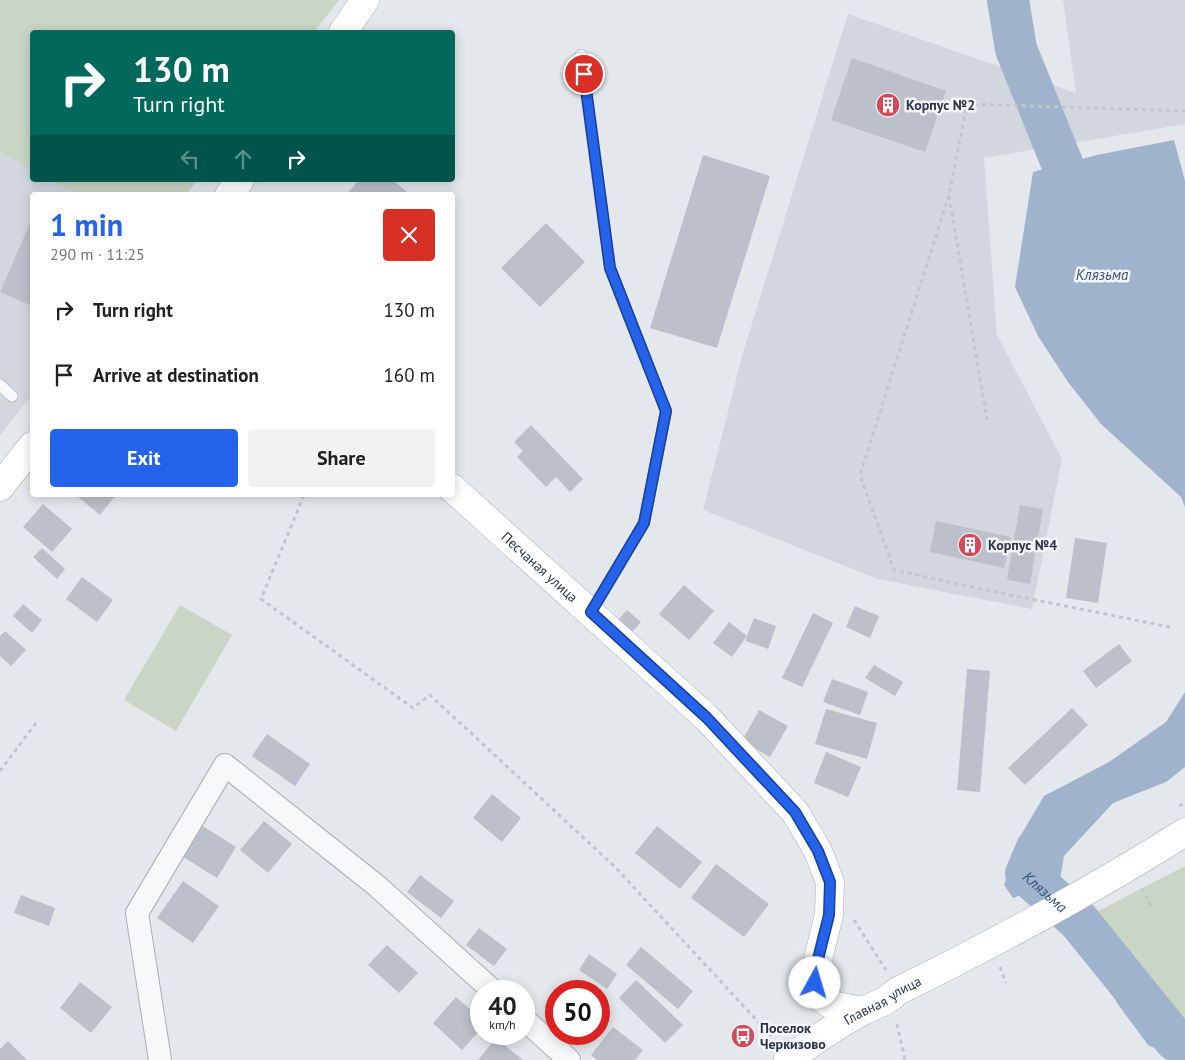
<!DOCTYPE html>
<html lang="en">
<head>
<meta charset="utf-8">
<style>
	:root { --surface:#fff; --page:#f2f2f2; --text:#202124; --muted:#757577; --accent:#2563eb }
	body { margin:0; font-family:"PT Sans",sans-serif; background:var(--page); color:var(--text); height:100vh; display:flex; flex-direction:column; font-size:19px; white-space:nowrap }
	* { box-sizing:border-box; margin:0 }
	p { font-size:16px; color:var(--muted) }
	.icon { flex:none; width:28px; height:28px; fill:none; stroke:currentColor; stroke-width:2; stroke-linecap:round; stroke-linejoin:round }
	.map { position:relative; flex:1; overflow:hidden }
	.drawer { position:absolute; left:30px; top:192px; width:425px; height:305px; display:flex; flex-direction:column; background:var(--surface); border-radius:5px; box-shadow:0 2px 12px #0003 }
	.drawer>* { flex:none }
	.guide { position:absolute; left:30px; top:30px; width:425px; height:152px; border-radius:5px; box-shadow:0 2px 12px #0003; background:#00695c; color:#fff; overflow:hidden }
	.speed { position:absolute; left:470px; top:980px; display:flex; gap:10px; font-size:25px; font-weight:700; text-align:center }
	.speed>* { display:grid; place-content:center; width:65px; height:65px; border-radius:50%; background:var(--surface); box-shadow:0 2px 12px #0003; line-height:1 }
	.speed small { font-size:12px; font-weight:400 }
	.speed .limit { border:8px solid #d22; background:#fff; color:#111 }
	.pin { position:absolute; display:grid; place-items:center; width:42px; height:42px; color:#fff; margin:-21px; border:2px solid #fff; border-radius:50%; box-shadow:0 1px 5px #0007 }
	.me { position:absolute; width:55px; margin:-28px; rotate:6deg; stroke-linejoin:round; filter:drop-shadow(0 0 4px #0008) }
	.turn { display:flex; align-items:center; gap:18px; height:105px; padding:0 20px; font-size:22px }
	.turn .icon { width:65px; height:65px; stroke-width:2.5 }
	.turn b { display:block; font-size:35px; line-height:42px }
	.lanes { display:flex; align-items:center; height:48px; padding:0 20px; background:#0003; justify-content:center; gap:25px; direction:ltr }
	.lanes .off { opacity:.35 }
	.round { display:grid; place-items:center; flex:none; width:52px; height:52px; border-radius:5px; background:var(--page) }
	.overview { display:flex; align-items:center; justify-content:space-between; height:85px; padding:0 20px }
	h1 { font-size:30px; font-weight:700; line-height:38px; color:var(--accent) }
	.button { display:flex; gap:10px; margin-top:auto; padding:10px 20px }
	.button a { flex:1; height:58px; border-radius:5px; background:var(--accent); color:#fff; font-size:20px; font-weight:700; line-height:58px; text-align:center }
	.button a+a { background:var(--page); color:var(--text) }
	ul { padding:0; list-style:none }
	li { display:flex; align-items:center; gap:15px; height:65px; padding:0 20px }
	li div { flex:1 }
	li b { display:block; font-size:19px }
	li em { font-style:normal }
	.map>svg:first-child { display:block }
	.built { fill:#d2d6de }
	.green { fill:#c9d6c5 }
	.water { fill:#9fb4cc }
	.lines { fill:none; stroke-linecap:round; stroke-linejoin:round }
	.river { stroke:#9fb4cc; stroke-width:42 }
	.building { fill:#bbc0ca }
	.lane-casing { stroke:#a9aeb7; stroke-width:12 }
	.street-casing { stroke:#a9aeb7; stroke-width:24 }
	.secondary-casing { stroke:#a9aeb7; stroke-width:29 }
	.path { stroke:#c2c5cb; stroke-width:3; stroke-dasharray:4 4; stroke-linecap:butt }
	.lane { stroke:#f7f8fa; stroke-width:11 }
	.street { stroke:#f7f8fa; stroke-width:22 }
	.secondary { stroke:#fff; stroke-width:28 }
	.route-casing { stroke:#184099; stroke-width:12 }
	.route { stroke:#2563eb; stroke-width:9 }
	.labels { text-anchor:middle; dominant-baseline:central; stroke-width:5; stroke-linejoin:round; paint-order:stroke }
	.poi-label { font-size:14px; font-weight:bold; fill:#2b3445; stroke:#f4f6f9; text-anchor:start }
	.street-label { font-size:14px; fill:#2b3445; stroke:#f4f6f9 }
	.water-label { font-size:15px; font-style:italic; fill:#34527a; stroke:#f4f6f9 }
</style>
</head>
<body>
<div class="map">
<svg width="1185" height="1060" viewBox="0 0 1185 1060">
	<rect width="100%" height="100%" fill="#e4e7ec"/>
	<g class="built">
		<polygon points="1063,0 1185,0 1185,124 984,158 997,335 1062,459 1032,609 878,579 703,510 742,356 848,14 1076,93"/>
		<polygon points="0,152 32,170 32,180 50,180 77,195 32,195 32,395 0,435"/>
	</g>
	<g class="green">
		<polygon points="0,0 339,0 314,32 32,32 32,170 0,152"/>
		<polygon points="50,180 197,180 186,195 77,195"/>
		<polygon points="180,605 232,635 176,731 124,700"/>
		<polygon points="1185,866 1185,1023 1079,921"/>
	</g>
	<g class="water">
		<polygon points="1174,140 1185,181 1185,507 1181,497 1101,424 1068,382 1038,336 1015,287 1033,172 1097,155"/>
		<polygon points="1185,692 1185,767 1166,782 1113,803 1064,856 1060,879 1013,898 1004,885 1021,835 1044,796 1109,762 1166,722"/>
		<polygon points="1079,921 1185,1023 1185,1060 1180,1060 1148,1045 1117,1003"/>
	</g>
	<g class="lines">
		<g class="river">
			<polyline points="1008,0 1016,49 1084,218"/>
			<path id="s1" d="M1045,841l-8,7 -11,26 53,47 96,119 10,6"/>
		</g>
	</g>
	<g class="building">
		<polygon points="852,58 946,91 925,152 831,120"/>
		<polygon points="703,155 770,176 717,348 650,328"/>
		<polygon points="359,180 393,180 408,193 406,195 346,195"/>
		<polygon points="32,219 32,306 0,292"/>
		<polygon points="546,223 585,262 540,307 501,268"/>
		<polygon points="531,425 583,479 570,492 556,477 546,487 517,457 523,451 514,442"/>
		<polygon points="79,495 116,495 100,515 78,497"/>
		<polygon points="43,504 72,529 52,552 23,527"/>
		<polygon points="1020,505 1043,509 1030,584 1007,580"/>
		<polygon points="936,521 1011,537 1004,568 930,552"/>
		<polygon points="1075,538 1107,543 1098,603 1066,598"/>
		<polygon points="42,548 65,569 57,579 33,557"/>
		<polygon points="82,577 113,600 97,622 66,599"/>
		<polygon points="684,585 714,611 689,640 659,614"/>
		<polygon points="23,604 42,620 32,633 13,616"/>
		<polygon points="855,606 879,616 870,638 846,627"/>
		<polygon points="627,610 641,622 632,632 618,620"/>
		<polygon points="813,613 833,623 802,687 782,678"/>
		<polygon points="754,618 776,626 768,649 746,641 747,636 732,657 713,643 729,622 747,636"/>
		<polygon points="5,631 26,650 11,666 0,656 0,636"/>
		<polygon points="1119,644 1132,661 1096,688 1083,671"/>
		<polygon points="874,665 903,682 895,696 865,678"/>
		<polygon points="967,669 990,671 980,792 957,790"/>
		<polygon points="832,679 868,692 860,715 823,702"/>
		<polygon points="1072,708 1088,725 1025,785 1008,768"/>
		<polygon points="826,709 877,723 867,759 815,744"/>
		<polygon points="759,710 788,726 770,757 742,741"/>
		<polygon points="267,734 310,764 295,786 252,756"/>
		<polygon points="826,752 861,767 848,797 814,783"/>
		<polygon points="492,794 521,818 502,842 473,818"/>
		<polygon points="264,821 292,844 268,873 240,850"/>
		<polygon points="201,825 236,847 217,878 182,856"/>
		<polygon points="657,826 702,862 680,889 635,853"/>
		<polygon points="716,864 769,904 744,937 691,898"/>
		<polygon points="420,875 454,901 441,918 407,892"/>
		<polygon points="183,881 219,906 193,943 157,918"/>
		<polygon points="21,895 55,908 49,926 14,913"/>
		<polygon points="479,928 507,949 494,966 466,945"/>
		<polygon points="387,945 418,973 399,993 368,965"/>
		<polygon points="641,947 693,991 678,1009 626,965"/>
		<polygon points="589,954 617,974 607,989 579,970"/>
		<polygon points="636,980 683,1025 665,1043 619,998"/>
		<polygon points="80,982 112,1007 91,1033 60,1008"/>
		<polygon points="456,997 481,1019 481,1029 462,1050 433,1023"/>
		<polygon points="599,1011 607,1017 599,1028"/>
		<polygon points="613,1027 643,1050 635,1060 597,1060 591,1055"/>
		<polygon points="496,1038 523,1060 478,1060"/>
		<polygon points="8,1041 27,1060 0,1060 0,1049"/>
	</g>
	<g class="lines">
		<g class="lane-casing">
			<g id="lane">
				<polyline points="581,55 610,268 666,411 644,523 591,612"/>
				<polyline points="0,385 12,396"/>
			</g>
		</g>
		<g class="street-casing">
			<g id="street">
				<polyline points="524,1019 569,1060"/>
				<polyline points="160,1060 137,913 225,765 377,886 493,991"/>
			</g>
		</g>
		<g class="secondary-casing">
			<g id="secondary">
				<polyline points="343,32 365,0"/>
				<polyline points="229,195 240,180"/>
				<polyline points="0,487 32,446"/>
				<path id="s2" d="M452,488l255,230 88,94 23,39 12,31 -1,33 -13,52 -1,16 5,14 12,8 31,6"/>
				<path id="s3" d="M788,1060c24,-18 49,-35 75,-49 11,-6 25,-9 33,-19 99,-49 196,-101 289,-160"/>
			</g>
		</g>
		<g class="path">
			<polyline points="949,196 987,420"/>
			<polyline points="304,495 261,599 413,708 430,695 615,867 774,1039"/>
			<polyline points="1170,627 986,590 894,570 860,475 949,195 967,104 1185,111"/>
			<polyline points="0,771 36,723"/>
			<polyline points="1179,806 1185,803"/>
			<polyline points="1142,888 1152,908"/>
			<polyline points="854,920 886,970"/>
			<polyline points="1000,967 1006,983"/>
			<polyline points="897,1024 905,1060"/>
		</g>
		<use href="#lane" class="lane"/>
		<use href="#street" class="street"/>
		<use href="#secondary" class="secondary"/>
	</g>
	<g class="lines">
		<g class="route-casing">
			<polyline id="route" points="584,74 610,268 666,411 644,523 591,612 707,718 795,812 818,851 830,882 829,915 816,967 815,983"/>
		</g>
		<use href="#route" class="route"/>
	</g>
	<defs>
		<g id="building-disc" transform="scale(1.25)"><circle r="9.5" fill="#d1495b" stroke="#f4f6f9"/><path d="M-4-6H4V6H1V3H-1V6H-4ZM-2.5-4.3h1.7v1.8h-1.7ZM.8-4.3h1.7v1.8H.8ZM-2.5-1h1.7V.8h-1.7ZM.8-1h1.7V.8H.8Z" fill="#fff"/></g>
		<g id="bus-disc" transform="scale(1.25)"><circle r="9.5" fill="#d1495b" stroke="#f4f6f9"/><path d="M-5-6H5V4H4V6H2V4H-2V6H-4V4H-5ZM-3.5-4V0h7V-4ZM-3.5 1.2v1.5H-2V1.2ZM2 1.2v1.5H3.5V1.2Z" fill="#fff"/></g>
	</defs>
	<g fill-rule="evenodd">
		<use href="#building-disc" x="888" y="105"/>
		<use href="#building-disc" x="970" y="545"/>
		<use href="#bus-disc" x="743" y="1036"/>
	</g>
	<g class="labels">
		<g class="poi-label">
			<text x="906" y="105">Корпус №2</text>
			<text x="988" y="545">Корпус №4</text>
			<text x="760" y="1028">Поселок<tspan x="760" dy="16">Черкизово</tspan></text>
		</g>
		<g class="street-label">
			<text stroke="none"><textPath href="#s2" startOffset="118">Песчаная улица</textPath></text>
			<text stroke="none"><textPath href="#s3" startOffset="112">Главная улица</textPath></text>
		</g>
		<g class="water-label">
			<text x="1102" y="274">Клязьма</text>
			<text stroke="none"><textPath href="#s1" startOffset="65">Клязьма</textPath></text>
		</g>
	</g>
</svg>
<div class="speed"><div>40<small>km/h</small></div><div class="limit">50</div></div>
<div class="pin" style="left:584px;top:74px;background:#d93025"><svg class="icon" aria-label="arrive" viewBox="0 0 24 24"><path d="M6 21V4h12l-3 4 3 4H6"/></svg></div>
<svg class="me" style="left:815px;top:983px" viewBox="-20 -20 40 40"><circle r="19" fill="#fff"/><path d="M0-13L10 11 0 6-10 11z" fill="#2563eb"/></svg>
<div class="guide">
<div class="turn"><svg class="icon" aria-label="right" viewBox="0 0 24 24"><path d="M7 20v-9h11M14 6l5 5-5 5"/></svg><div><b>130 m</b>Turn right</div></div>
<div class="lanes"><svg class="icon off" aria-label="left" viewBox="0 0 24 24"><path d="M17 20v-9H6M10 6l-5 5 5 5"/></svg><svg class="icon off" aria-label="ahead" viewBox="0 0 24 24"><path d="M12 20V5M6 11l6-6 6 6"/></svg><svg class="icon" aria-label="right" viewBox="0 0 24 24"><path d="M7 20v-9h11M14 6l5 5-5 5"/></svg></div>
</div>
<section class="drawer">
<div class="overview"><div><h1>1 min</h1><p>290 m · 11:25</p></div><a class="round" style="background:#d93025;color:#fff"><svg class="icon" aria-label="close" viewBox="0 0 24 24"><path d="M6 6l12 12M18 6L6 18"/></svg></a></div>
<ul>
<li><svg class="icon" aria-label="right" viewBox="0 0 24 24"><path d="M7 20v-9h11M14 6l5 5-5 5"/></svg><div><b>Turn right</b></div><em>130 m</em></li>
<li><svg class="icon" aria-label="arrive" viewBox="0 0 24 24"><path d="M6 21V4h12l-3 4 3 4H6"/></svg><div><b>Arrive at destination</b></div><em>160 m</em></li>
</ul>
<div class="button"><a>Exit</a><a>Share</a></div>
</section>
</div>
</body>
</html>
